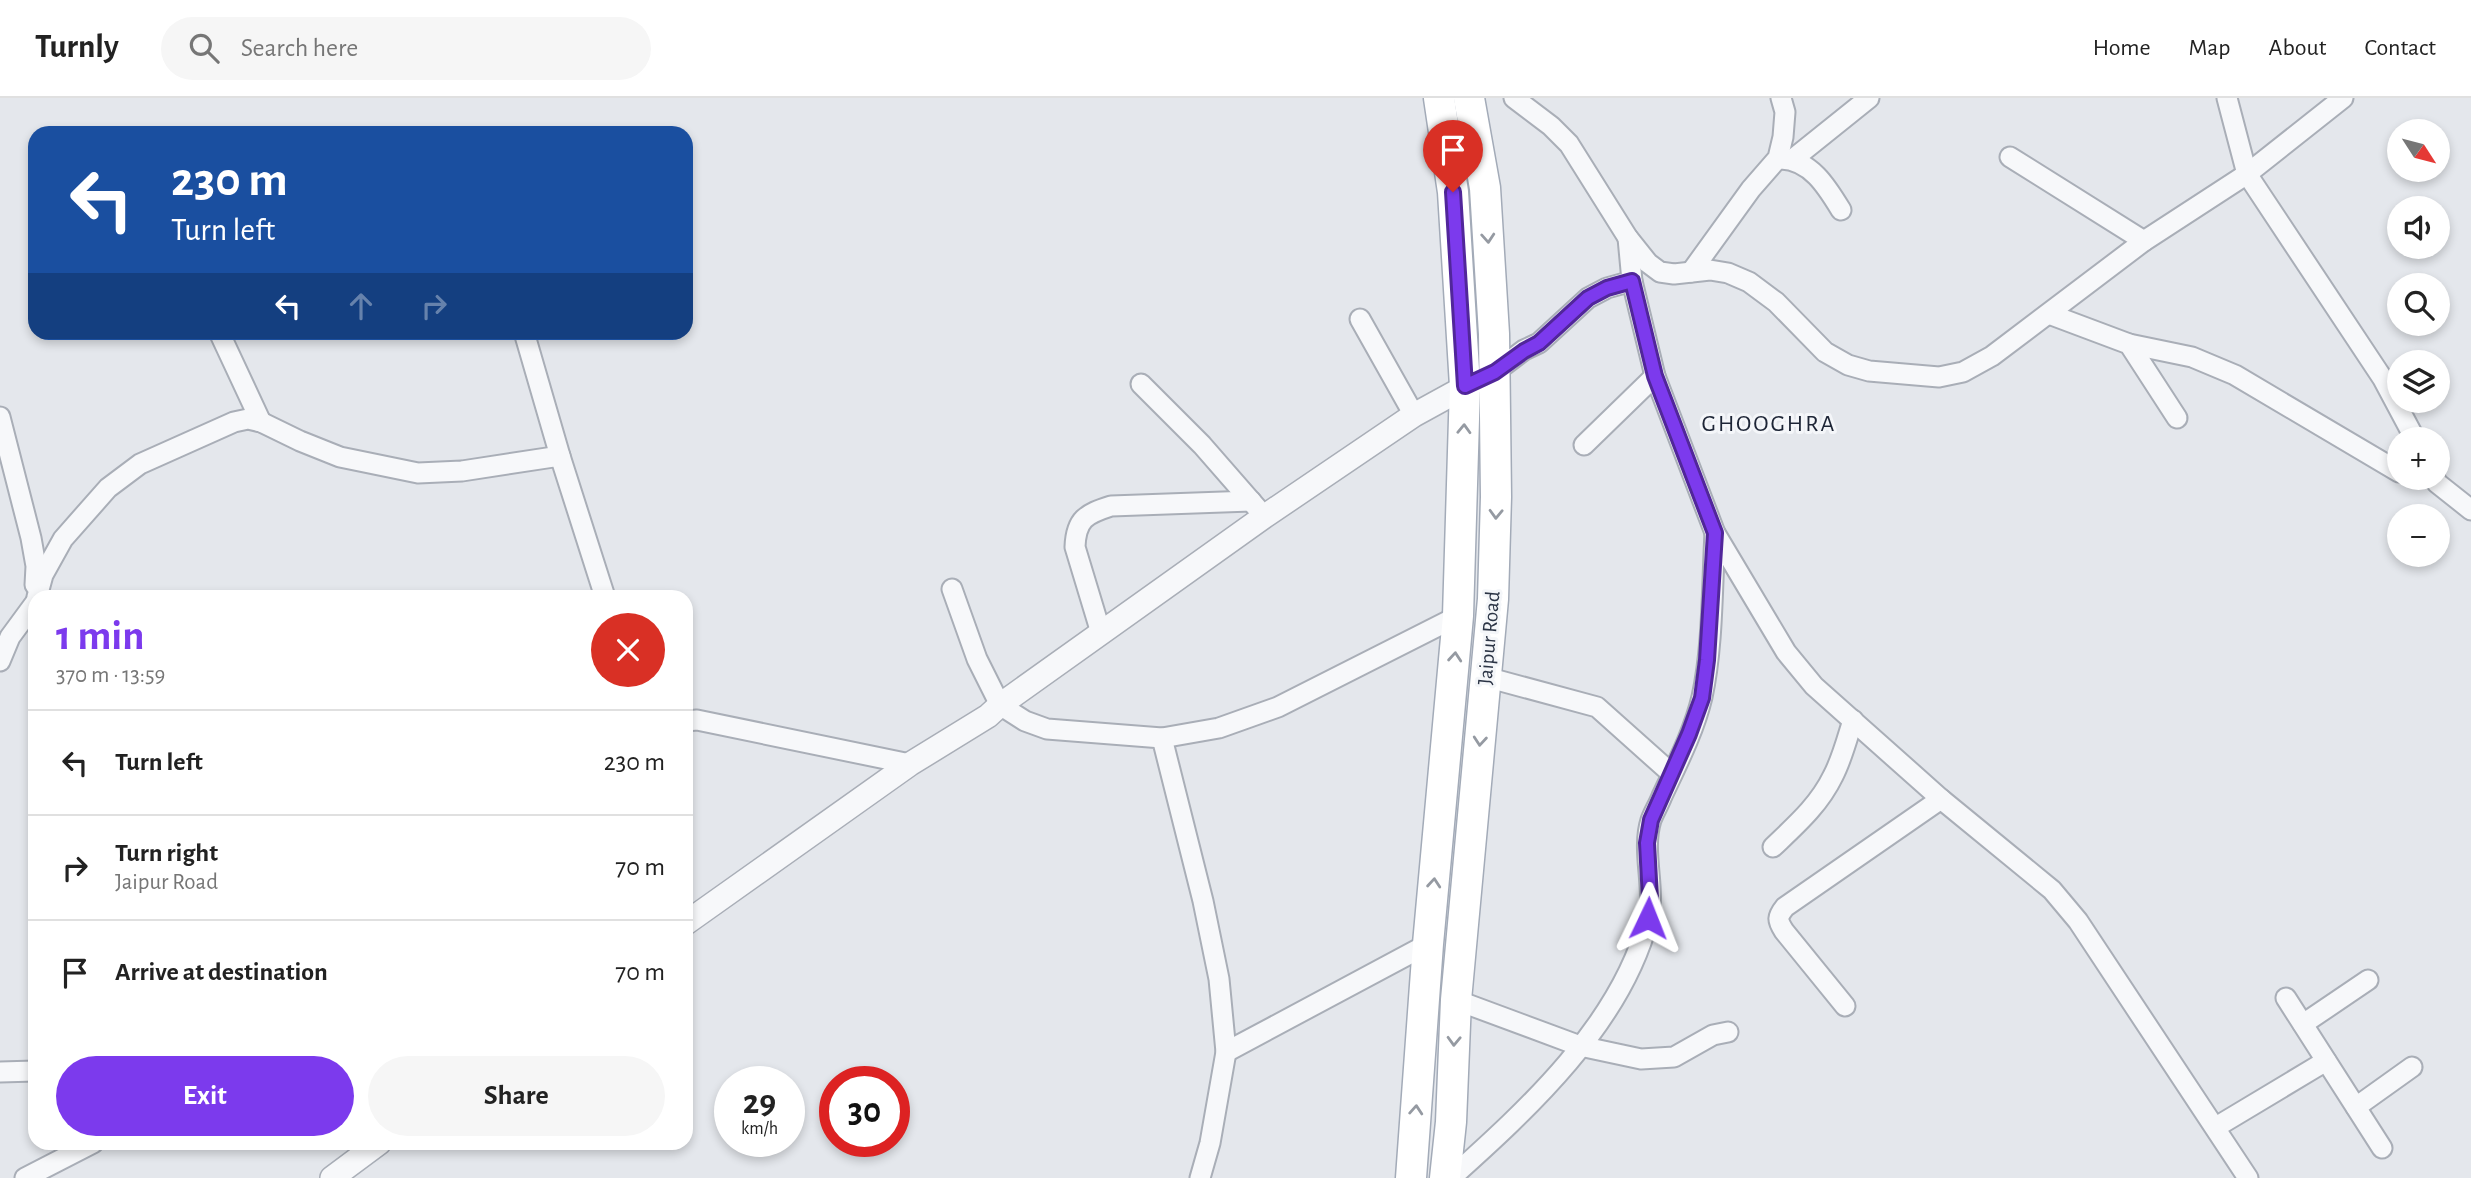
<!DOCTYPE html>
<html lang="en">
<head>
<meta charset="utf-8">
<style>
	:root { --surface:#fff; --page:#f6f6f6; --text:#222; --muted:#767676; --line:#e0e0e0; --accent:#7c3aed }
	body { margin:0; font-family:"Alegreya Sans",sans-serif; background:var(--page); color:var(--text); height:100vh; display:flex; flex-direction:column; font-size:26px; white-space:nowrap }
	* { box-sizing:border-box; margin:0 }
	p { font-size:23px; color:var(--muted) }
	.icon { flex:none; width:38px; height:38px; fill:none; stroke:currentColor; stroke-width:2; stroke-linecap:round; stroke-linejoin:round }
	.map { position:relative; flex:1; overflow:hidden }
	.details { position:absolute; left:28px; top:492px; width:665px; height:560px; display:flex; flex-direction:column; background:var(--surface); border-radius:21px; box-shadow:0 4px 10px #0003 }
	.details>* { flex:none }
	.hud { position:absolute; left:28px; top:28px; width:665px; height:214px; border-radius:21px; box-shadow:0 4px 10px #0003; background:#1a4fa0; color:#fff; overflow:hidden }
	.needle { width:46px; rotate:126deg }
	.controls { position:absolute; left:2387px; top:21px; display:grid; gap:14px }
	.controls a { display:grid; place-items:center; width:63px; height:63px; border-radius:50%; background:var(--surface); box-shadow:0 4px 10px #0003; font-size:35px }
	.speed { position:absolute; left:714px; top:968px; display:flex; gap:14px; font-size:35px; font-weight:700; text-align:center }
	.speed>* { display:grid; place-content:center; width:91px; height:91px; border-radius:50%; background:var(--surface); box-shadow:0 4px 10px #0003; line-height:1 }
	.speed small { font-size:18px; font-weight:400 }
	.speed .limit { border:10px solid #d22; background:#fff; color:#111 }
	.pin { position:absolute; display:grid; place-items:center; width:60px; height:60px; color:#fff; margin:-72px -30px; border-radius:50% 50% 50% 0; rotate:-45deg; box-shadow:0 0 7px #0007 }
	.pin .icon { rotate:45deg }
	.me { position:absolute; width:77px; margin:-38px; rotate:2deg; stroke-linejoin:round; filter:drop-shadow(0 0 5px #0008) }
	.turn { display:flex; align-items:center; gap:24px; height:147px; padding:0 28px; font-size:32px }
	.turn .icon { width:91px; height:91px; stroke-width:2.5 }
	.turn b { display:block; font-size:49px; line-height:60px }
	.lanes { display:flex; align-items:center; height:66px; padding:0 28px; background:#0003; justify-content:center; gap:35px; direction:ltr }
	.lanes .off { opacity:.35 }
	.round { display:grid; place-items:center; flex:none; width:74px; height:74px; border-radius:37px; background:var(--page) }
	.overview { display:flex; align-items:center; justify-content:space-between; height:119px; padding:0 28px }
	h1 { font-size:42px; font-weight:600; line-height:52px; color:var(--accent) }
	.button { display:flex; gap:14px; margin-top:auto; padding:14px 28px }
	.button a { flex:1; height:80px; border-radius:42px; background:var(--accent); color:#fff; font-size:28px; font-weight:600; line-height:80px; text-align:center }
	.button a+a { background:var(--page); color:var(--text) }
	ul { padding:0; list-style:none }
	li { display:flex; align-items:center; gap:21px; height:105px; padding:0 28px; border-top:2px solid var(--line) }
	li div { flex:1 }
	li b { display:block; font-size:26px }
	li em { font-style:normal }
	header { display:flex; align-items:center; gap:42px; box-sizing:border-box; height:98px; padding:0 35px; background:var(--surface); border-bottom:2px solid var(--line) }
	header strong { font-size:33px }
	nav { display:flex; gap:38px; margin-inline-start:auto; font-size:24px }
	.search { width:490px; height:63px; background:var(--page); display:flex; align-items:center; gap:18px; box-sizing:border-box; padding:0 24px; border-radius:38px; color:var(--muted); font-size:26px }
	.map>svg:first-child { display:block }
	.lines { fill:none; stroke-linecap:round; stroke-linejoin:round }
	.minor-casing { stroke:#a9aeb7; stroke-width:23 }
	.tertiary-casing { stroke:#a9aeb7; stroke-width:26 }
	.primary-casing { stroke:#a3abb8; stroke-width:33 }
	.minor { stroke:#f7f8fa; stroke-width:19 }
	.tertiary { stroke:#f7f8fa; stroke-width:23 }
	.primary { stroke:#fff; stroke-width:30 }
	.oneway { stroke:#959aa2 }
	.route-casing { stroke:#51269a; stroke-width:18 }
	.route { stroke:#7c3aed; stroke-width:12 }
	.labels { text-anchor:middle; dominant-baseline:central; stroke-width:6; stroke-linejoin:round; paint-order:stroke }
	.street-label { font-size:21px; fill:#2b3445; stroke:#f4f6f9 }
	.quarter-label { font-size:24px; letter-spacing:2px; fill:#1d2536; stroke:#f4f6f9 }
</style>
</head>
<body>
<header>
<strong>Turnly</strong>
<div class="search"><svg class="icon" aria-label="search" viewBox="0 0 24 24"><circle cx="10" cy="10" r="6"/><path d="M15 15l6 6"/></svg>Search here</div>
<nav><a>Home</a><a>Map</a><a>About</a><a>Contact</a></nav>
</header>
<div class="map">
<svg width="2471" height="1080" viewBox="0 0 2471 1080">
	<rect width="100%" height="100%" fill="#e4e7ec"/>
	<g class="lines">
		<g class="minor-casing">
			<g id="minor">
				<polyline points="1514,0 1551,28 1569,46 1628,140 1648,165 1660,174 1674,176 1710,172 1728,175 1749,184 1776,204 1825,254 1848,267 1869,273 1939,279 1963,274 1992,258 2144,143 2247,76 2343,0"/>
				<polyline points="2227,0 2247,76 2383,281 2415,341"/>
				<polyline points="2010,59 2144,143"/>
				<path d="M1781,61c30,1 46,28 60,51"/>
				<polyline points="1793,61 1869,0"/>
				<polyline points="1628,140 1632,183 1655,278"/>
				<polyline points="1691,174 1751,91 1778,60 1783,39 1785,14 1781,0"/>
				<polyline points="2049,216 2129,246 2177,320"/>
				<polyline points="1360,221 1414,317"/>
				<polyline points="219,234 261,324"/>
				<polyline points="524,234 560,358 605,499"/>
				<polyline points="2129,246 2192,259 2235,277 2399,374"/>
				<polyline points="1495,274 1524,252 1539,245 1588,200 1607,190 1632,183"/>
				<polyline points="1141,286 1202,347 1257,410"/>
				<polyline points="0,319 31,440 36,468 35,487"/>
				<polyline points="1584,347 1655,278 1715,435 1786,554 1814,588 1941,701 2052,792 2078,823 2248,1080"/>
				<polyline points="2435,380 2437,385 2471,412"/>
				<polyline points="952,491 977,561 1000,607 1025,623 1047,631 1162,640 1203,803 1219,881 1226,954 1210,1045 1200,1080"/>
				<polyline points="37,499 43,477 63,441 108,390 140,366 234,324 248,321 261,324 300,343 340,359 418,375 462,373 560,358"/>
				<path d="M1101,535l-26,-86c1,-28 11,-33 36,-41l140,-5"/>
				<polyline points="0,563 10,539 35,505"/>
				<polyline points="1486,579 1597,609 1672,676"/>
				<polyline points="686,623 697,622 910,666"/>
				<polyline points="1162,640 1219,630 1278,609 1458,518"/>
				<path d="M1773,749c23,-22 46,-42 60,-71 9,-17 14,-37 20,-56"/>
				<polyline points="2286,900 2382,1050"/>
				<polyline points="1456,902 1580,948 1641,961 1674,959 1713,937 1728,934"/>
				<path d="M1845,908l-61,-75c-7,-11 -7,-14 1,-24l156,-108"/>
				<polyline points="2303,926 2368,882"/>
				<polyline points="1226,954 1428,846"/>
				<polyline points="0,974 35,973"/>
				<polyline points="2356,1009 2412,969"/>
				<polyline points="2216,1029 2326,963"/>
				<polyline points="25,1080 93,1045"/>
				<path d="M1451,1080c77,-69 170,-154 197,-258 8,-33 -7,-68 3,-100 3,-8 8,-16 11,-24 15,-32 32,-65 40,-99 11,-50 10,-112 13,-164"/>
			</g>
		</g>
		<g class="tertiary-casing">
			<g id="tertiary">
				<polyline points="686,825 910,666 988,618 1000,607 1265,418 1414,317 1476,283"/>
				<polyline points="332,1080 379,1045"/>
			</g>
		</g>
		<g class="primary-casing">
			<g id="primary">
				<polyline points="1411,1080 1428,846 1458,518 1465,288 1453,94 1439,0"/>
				<polyline points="1445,1080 1451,1024 1456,902 1493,501 1496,399 1494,236 1485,90 1469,0"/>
			</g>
		</g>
		<use href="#minor" class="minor"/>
		<use href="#tertiary" class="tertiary"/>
		<use href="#primary" class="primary"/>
	</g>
	<defs><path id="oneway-chevron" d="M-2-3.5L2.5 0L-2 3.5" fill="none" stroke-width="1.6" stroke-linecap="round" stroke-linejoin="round" transform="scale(1.75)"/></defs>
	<g class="oneway">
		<use href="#oneway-chevron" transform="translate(1488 140) rotate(86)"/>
		<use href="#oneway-chevron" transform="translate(1464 331) rotate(-88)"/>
		<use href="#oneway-chevron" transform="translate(1496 416) rotate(92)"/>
		<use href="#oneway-chevron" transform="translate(1455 559) rotate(-85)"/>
		<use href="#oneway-chevron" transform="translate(1480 643) rotate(95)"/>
		<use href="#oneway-chevron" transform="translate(1434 785) rotate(-85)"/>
		<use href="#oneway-chevron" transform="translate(1454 943) rotate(92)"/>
		<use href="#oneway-chevron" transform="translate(1416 1012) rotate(-86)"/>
	</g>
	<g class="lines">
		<g class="route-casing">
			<polyline id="route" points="1453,94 1465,288 1495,274 1524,253 1539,245 1588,200 1607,190 1632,183 1655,278 1715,435 1707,562 1702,600 1689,636 1651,722 1647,745 1650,801 1648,820"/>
		</g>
		<use href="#route" class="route"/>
	</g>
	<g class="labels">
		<g class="street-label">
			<text transform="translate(1489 540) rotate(-85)">Jaipur Road</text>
		</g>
		<g class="quarter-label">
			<text x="1769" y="326">GHOOGHRA</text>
		</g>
	</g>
</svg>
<div class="controls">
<a><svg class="needle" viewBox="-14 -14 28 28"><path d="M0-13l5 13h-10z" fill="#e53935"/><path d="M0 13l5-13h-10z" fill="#767676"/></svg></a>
<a><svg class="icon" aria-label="sound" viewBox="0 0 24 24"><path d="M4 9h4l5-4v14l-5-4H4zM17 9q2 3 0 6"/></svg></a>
<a><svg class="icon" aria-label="search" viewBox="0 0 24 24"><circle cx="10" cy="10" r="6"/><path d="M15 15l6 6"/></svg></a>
<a><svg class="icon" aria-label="layers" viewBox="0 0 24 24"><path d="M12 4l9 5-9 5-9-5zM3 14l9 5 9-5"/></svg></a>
<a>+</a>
<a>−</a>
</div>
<div class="speed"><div>29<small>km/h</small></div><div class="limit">30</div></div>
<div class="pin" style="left:1453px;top:94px;background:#d93025"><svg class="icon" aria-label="arrive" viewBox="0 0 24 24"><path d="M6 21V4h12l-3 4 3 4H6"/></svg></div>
<svg class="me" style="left:1648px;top:820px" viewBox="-20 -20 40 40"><path d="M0-17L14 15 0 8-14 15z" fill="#7c3aed" stroke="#fff" stroke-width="4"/></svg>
<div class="hud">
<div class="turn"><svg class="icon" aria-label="left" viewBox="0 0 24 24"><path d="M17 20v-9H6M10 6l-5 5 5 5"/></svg><div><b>230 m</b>Turn left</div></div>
<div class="lanes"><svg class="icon" aria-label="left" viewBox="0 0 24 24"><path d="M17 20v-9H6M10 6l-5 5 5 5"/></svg><svg class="icon off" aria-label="ahead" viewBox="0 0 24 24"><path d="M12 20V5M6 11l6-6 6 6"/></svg><svg class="icon off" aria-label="right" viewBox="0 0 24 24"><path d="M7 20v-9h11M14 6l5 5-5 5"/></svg></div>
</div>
<section class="details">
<div class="overview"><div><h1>1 min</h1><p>370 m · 13:59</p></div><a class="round" style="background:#d93025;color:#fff"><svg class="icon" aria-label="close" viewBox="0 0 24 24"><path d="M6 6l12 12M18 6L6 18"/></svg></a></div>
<ul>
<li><svg class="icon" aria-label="left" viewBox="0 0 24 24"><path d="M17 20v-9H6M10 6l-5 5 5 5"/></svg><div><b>Turn left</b></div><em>230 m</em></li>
<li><svg class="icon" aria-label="right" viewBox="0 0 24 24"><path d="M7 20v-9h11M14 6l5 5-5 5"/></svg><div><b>Turn right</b><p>Jaipur Road</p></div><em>70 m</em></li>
<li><svg class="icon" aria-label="arrive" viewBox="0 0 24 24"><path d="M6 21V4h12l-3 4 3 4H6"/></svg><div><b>Arrive at destination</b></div><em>70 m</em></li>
</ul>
<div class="button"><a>Exit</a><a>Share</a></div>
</section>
</div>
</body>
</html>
